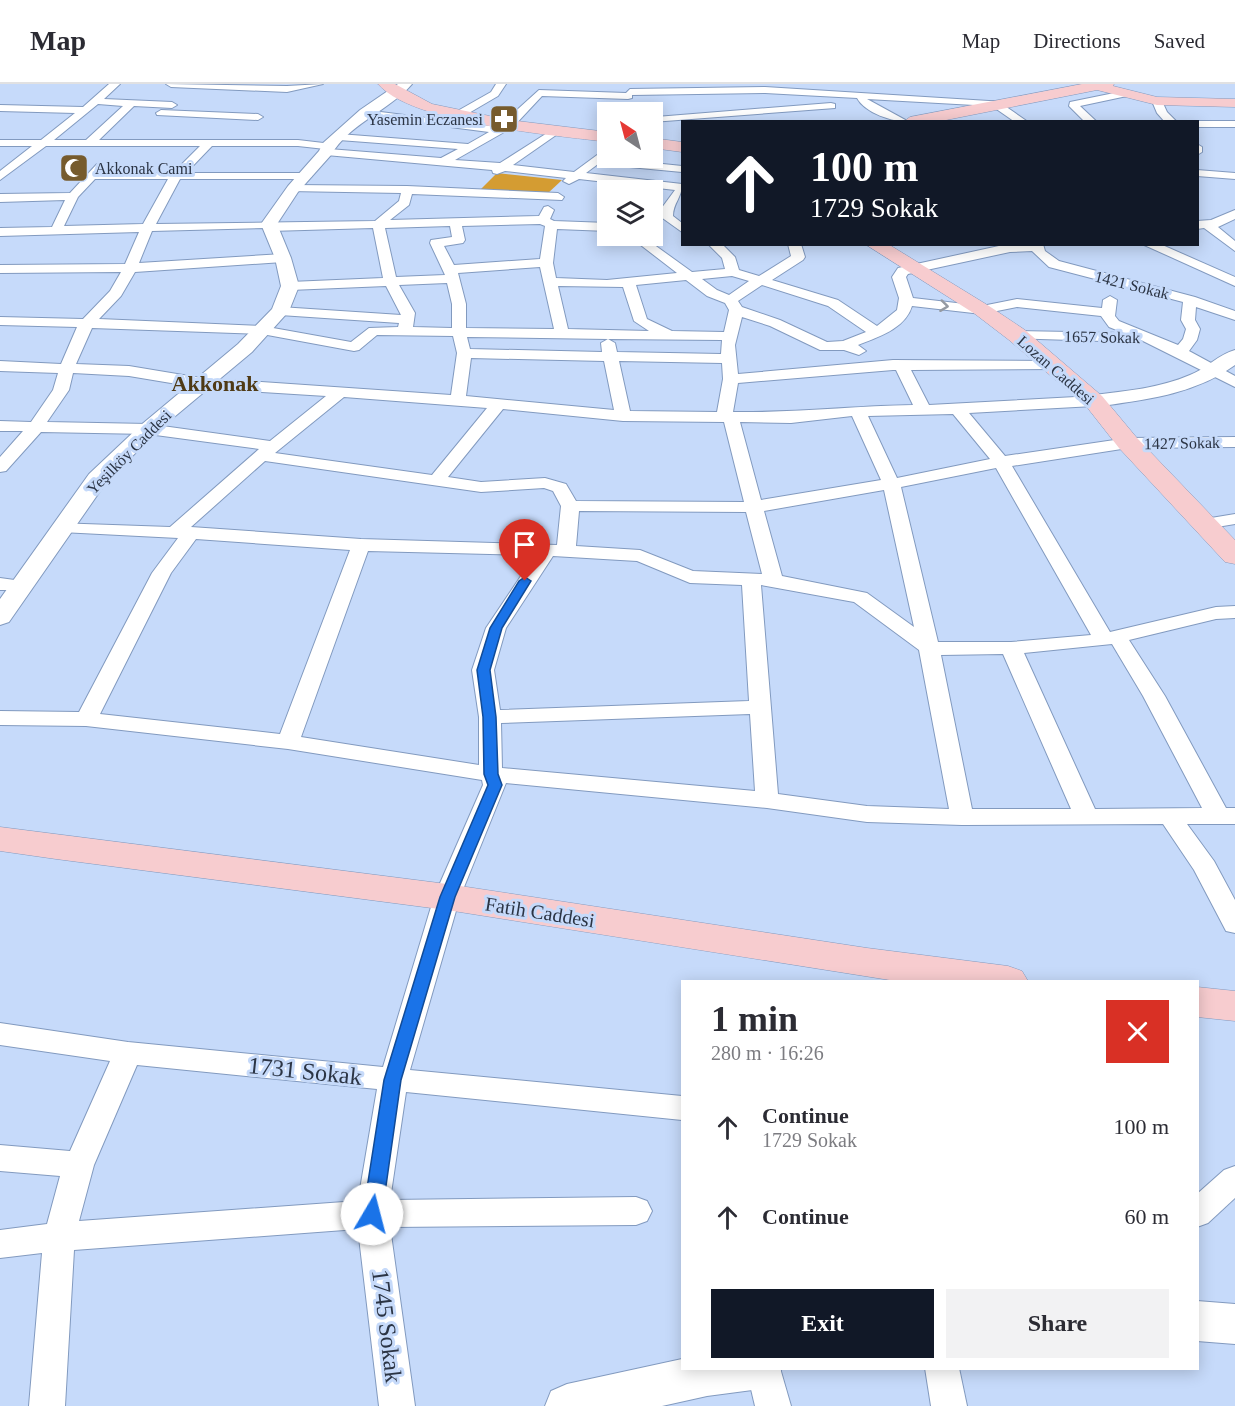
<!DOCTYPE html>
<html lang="en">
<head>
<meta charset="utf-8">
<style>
	:root { --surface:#fff; --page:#f2f2f3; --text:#2b2b33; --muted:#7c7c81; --line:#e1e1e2; --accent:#111827 }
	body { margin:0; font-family:"Times New Roman",serif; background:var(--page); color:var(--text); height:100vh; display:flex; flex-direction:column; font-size:22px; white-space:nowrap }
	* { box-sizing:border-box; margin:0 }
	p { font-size:20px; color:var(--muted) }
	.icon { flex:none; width:33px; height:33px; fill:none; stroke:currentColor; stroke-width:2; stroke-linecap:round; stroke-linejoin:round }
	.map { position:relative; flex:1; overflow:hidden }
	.sheet { position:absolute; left:681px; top:896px; width:518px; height:390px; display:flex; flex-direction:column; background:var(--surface); border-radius:0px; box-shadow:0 3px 15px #0003 }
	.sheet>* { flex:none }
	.top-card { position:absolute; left:681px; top:36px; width:518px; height:126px; border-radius:0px; box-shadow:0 3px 15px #0003; background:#111827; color:#fff; overflow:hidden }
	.needle { width:39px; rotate:324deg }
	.tools { position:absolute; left:597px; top:18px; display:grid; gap:12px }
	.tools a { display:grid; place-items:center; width:66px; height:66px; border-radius:0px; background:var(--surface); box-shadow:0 3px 15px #0003; font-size:30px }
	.pin { position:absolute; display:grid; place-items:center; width:51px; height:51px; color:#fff; margin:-62px -26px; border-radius:50% 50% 50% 0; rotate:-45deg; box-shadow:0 0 6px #0007 }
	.pin .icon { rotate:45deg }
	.me { position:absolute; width:66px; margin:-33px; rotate:8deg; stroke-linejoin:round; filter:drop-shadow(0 0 4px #0008) }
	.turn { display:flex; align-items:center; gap:21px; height:126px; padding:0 30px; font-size:27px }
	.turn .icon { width:78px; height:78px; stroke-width:2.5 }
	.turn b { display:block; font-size:42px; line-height:51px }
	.round { display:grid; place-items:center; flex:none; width:63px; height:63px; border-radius:0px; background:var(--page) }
	.summary { display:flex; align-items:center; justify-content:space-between; height:102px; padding:0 30px }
	h1 { font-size:36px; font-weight:700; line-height:45px }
	.action { display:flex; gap:12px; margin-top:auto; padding:12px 30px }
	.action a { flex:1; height:69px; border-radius:0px; background:var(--accent); color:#fff; font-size:24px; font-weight:700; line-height:69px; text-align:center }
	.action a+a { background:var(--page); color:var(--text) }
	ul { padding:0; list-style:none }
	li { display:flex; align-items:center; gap:18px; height:90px; padding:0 30px }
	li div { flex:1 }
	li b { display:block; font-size:22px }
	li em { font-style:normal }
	header { display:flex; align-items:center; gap:36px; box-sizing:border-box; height:84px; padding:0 30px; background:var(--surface); border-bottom:2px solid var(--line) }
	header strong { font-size:28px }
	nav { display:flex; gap:33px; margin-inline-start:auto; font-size:21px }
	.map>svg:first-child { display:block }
	.green { fill:#d49c32 }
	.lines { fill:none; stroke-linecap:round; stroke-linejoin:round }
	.minor-casing { stroke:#829abf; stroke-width:2 }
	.tertiary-casing { stroke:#829abf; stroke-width:2 }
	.secondary-casing { stroke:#829abf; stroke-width:1 }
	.minor { fill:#fff; fill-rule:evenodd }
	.tertiary { fill:#fff; fill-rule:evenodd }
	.secondary { fill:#f7cccf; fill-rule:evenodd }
	.oneway { stroke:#959aa2 }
	.route { fill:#1a73e8; stroke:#114b97; stroke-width:1.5 }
	.labels { text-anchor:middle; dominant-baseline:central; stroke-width:6; stroke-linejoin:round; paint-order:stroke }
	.far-poi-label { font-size:16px; fill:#2b3444; stroke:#c6dafa; text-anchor:end }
	.far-street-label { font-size:16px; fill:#2b3444; stroke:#c6dafa }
	.street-label { font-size:20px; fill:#2b3444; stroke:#c6dafa }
	.far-district-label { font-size:22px; font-weight:bold; fill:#4f3a15; stroke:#c6dafa }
	.near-street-label { font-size:24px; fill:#2b3444; stroke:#c6dafa }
</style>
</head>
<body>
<header>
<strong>Map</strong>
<nav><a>Map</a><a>Directions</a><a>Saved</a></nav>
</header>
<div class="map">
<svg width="1235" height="1322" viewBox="0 0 1235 1322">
	<rect width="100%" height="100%" fill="#c6dafa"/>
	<polygon class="green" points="497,89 562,96 546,111 478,108"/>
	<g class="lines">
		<g class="minor-casing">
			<g id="minor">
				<path d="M109,0h11l-16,15 68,3 5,3 -5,3 -38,-2 -35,34h199l34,4 1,2 -4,3 112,9 17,-9 -119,-9 -5,-3 5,-3 129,10 21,-12 -124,-16 -5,-3 5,-3 133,17 41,-37 87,3 4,-4 135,-2 240,15v4l23,16h-13l-23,-16 -125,-7 42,23c-16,0 -44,-9 -52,-24l-92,-5 -133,2v3l-4,1 -86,-3 -29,31 -58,33 45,3 55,-35 5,3 -1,2 -46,32 61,7 34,-25v9l-3,2 77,8v6l-84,-8 -12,9 96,11c0,14 -9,19 -9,32l9,7v9l-21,-15v-8l14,-19 -96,-11 -10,5 -6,-3 3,-3 -61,-7 -8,3 -4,-1 -1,-3 -166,-15 -5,-3 4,-3 -27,-3h-86l-26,27h120l6,3 -6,3h-126l-24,45 219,-3 24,-20 2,-8 -112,-2v-4l4,-2 114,1 151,7 6,4 -2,3 -150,-6 -3,11 -19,15 149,-4 5,-9 4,-1 6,4 -4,9 4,2 54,2v8l-51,-2 -4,34 3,15 51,2 70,-7 -48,-37h13l50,36 33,-3 -3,-11 -14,-14h14l13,13 4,13 20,6 32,-20 -3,-12h13l4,13 -2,3 -31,20 66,20 39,26 20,-16 2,-12 -7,-21 6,-9 110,-24h35l2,7 14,10 136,36 40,14v9l-39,-13 -1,13 5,9 -3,11 -8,11 46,25v11l-94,-47 -6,2 -123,-4 -2,-3 7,-4 107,2 -15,-6 -8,-11 -84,-9 -35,7 -70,-8c-7,23 -34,31 -54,39l8,6 -7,4 -15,-5h-24l-50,-24 -28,-9 -7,28 3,29 155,-14 158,1 8,5 -3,3 -145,1 18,35 165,-9 8,5 -8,5 -125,7 36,43 123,-18 107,-1v10l-107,1 -116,18 98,166 106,-25 19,-1v12l-19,1 -87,21 36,56 61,112h9v16h-48l27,37 21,39v33l-9,-2 -32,-61 -31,-46 -201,1 -95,-3 -100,-14 -261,-25 -46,114 -50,173 272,26v24l-276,-28 -16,108 246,-3 11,4 5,10 -5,10 -11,4 -246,2 25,179h-36l-21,-177 -284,21 -9,156h-36l13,-153 -42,5v-28l47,-6 13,-48 -60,-5v-26l70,6 40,-90 -110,-16v-22l128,19 255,25 51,-170 49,-112 -1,-5 -194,-31 -202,-23 -86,-1v-14l79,1 73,-139 26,-35 -117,-6 -6,-1 -3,-4 3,-4 115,4 89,-78 -111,-15 -107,-2 -35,39 -6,1v-15l23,-26h-23v-10l31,1 22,-32 5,-17 -58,-2v-10l61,3 16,-37 -77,-2v-8l83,2 27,-28 11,-19 -121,1v-8l125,-1 14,-32 -139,4v-8l52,-1 13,-27 -65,2v-8l70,-1 27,-29 4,-1 6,3 -6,7h72l27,-27h-154l-46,34v-9l32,-25h-32v-6h41l34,-27 -75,-2v-6l83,2zM98,20l25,2 -37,34h-32zM95,95h73l-25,45 -79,2 14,-29zM540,140l5,2 -5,33 -86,6 -10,-19 19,-3 2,-3 -3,-14zM450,142l2,11 -21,3 -1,3 15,32 -49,2 -11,-49zM264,144l6,3 103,-3 10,50 -93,4 -7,4 7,4 96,-4 15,29 -121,-8 -7,4 7,4 119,8 -1,4 -29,1 -18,14 -89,-16 -163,-7 22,-23 14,-24 148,-10 7,-4 -7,-4 -144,9 13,-32zM1032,167l17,16 134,35 -2,18 5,9 -3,10 -5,6 -59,-24 -4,-5 2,-16 -7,-4 -7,4 -1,8 -85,-9 -35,7 -69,-8 -7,-21 2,-3 102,-22zM540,183l14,62 -88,-1v-24l-8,-31zM732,192l17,5 -20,14 -12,-5 -15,-11zM686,196l21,16 18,7 4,7 -5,22 -52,-1 -25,-12 -11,-34zM447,199l5,21v24l-39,-1 2,-14 -16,-28zM762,201l66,21 38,26 -23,9 -16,1 -47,-22 -38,-13 -4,-6zM558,202l65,1 11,34 15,10 -81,-2zM92,244l170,6 92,17 5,-1 18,-15 76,1 4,17 -6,42 -250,-17 -72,-12 -53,-2zM467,253l141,2 -7,4 1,9 -132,-3zM608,255l114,1 -1,14 -104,-2 -2,-9zM471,274l133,3 10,49 -148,-14zM619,277l103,2 1,16 -6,33 -87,-1zM893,286h3l17,35c-61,1 -119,8 -180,7l5,-29zM73,289l56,3 72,12 125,8 -56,45 -122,-17 -101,-2 22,-32zM344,313l143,11 -55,67 -157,-22zM503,325l120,12 101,1 20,80 -168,-1 -10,-17 -21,-6 -64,4 -33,-5zM953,330l37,45 -93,19 -29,-62zM852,332l29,64 -120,20 -21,-78 51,1zM265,377l216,31 63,-4 9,3 8,15 -4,39 -196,-6 -170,-12zM996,384l95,167 -80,7h-73l-37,-155zM884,406l30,137 -47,-34 -85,-17 -18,-65zM579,427l167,1 16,62 -69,-3 -53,-21 -64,-4zM196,455l154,11 -70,184 -180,-20 71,-141zM368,467l167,4 -49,73 -14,42 7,47v48l-178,-28zM553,472l84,5 53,22 52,2 7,116 -249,9 -6,-40 12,-42zM761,501l93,17 65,48 30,159 -82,-3 -89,-12zM1112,560l31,52 59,112 -107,1 -71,-156zM1003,570l68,155h-99l-31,-154zM750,630l5,77 -253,-23 -1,-45zM137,981l240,24 -19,112 -279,20 15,-56z"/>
				<polygon points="166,0 287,2 323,0 287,8 171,3"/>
				<polygon points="496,0 506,0 498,12 462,33 454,33 454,29 491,8"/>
				<polygon points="1124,7 1129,10 1127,12 1080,22 1097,38 1085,38 1069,22 1070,18"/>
				<polygon points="1153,15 1161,15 1167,28 1177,38 1165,38 1157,29 1152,17"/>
				<polygon points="831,19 835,20 835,24 652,38 652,34 656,33"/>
				<polygon points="161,26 258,30 263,33 258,36 157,31 156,29"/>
				<polygon points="1197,37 1235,37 1235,43 1197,43 1197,38 1194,38"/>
				<polygon points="1197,60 1202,63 1202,68 1197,71"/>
				<polygon points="1197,86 1235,89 1235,95 1197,92"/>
				<polygon points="1235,126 1235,135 1218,143 1235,157 1235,167 1204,144 1197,145 1197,137 1211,136"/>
				<polygon points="1142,160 1160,160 1235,193 1235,202"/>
				<polygon points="1235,430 1235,440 1205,445 1199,444 1196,440 1199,436"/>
				<polygon points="0,494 29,498 32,502 29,506 0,506"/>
				<polygon points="1235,1082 1235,1114 1208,1139 1197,1143 1197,1110 1224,1086"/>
				<polygon points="746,1284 780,1284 791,1322 755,1322"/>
				<polygon points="925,1284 959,1284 967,1322 931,1322"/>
			</g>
		</g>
		<g class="tertiary-casing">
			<g id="tertiary">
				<path d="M398,0h14c-22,26 -62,39 -81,71l-33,37 -21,32 14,34 8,28 -10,25 -37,41 -97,81 -50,51 -96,138 -9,3v-26l89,-125 52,-49 97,-81 34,-35 9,-23 -6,-28 -14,-34 27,-38 31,-35 4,-8 37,-33z"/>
				<path d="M1235,266v15c-41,30 -92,35 -141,42l-7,-2 -3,-4 3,-4 7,-2c32,-4 66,-7 96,-20 16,-6 29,-21 45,-25z"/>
				<polygon points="1197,1217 1235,1220 1235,1260 1197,1257"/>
				<polygon points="682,1275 682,1284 782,1284 775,1299 760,1305 707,1312 662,1322 545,1322 551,1307 567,1300"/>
			</g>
		</g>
		<g class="secondary-casing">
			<g id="secondary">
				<path d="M378,0h17l37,20 77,16 99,12v10c-53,-7 -196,-18 -230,-58z"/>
				<polygon points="1082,0 1114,0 1113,2 1157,13 1235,15 1235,23 1157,21 1097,6 936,38 903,38 910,33"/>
				<polygon points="652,54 682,58 682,68 652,64"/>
				<polygon points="865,160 888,160 989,222 1025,246 1102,312 1137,354 1235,456 1235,480 1225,478 1119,364 1086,322 1009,256 975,230"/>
				<polygon points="0,743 447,800 867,864 1008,882 1022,887 1028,897 896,897 447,826 56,775 0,767"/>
				<polygon points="1197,903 1235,907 1235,937 1197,933"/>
			</g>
		</g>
		<use href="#minor" class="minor"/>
		<use href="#tertiary" class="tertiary"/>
		<use href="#secondary" class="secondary"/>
	</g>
	<defs><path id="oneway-chevron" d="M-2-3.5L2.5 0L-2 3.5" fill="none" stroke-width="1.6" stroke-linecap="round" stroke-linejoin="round" transform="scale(1.5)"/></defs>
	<use class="oneway" href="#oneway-chevron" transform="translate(944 222) rotate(7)"/>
	<polygon class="route" points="525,493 531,497 502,544 490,586 496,633 498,690 502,701 455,813 401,996 382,1130 379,1136 372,1138 366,1136 363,1130 384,996 440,813 488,701 484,690 483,633 477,586 490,544 519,497"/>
	<defs>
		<g id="pharmacy-square" transform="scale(1.5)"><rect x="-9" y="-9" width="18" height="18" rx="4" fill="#765b2d" stroke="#c6dafa"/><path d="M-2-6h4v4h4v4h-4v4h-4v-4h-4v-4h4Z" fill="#fff"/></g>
		<g id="mosque-square" transform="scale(1.5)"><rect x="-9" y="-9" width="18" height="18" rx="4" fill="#765b2d" stroke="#c6dafa"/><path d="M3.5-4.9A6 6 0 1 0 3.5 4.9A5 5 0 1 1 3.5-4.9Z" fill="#fff"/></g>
	</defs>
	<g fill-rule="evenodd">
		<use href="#pharmacy-square" x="504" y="35"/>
		<use href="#mosque-square" x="74" y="84"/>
	</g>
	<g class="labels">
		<g class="far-poi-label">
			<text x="483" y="35">Yasemin Eczanesi</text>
			<text x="95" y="84" text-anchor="start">Akkonak Cami</text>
		</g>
		<g class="far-street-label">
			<text transform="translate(1132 201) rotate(14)">1421 Sokak</text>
			<text transform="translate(1102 253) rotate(1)">1657 Sokak</text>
			<text transform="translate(1056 286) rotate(41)">Lozan Caddesi</text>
			<text transform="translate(1182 359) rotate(-1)">1427 Sokak</text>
			<text transform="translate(129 368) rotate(-45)">Yeşilköy Caddesi</text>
		</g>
		<g class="street-label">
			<text transform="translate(540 828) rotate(9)">Fatih Caddesi</text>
		</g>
		<g class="far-district-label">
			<text x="215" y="299">Akkonak</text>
		</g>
		<g class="near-street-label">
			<text transform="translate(305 987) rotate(6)">1731 Sokak</text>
			<text transform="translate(387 1242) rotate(83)">1745 Sokak</text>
		</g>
	</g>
</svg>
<div class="tools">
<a><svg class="needle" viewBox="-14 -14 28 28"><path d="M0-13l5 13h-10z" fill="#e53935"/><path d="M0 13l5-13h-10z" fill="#7c7c81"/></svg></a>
<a><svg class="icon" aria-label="layers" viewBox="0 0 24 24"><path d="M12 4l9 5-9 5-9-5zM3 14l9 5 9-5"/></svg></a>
</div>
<div class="pin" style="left:525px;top:497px;background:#d93025"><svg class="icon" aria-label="arrive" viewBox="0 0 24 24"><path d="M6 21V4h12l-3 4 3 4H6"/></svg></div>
<svg class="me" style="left:372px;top:1130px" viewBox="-20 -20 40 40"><circle r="19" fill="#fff"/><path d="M0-13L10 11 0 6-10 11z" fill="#1a73e8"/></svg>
<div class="top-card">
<div class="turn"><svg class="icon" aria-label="ahead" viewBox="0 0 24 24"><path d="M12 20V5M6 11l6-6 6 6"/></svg><div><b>100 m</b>1729 Sokak</div></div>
</div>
<section class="sheet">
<div class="summary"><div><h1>1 min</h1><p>280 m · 16:26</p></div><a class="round" style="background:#d93025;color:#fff"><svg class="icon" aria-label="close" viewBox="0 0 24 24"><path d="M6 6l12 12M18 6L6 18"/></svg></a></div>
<ul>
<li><svg class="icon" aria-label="ahead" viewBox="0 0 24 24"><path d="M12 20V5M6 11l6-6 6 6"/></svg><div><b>Continue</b><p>1729 Sokak</p></div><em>100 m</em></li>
<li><svg class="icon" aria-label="ahead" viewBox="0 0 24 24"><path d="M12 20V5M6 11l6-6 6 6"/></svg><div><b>Continue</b></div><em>60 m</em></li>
</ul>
<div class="action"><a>Exit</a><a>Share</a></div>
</section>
</div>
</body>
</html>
